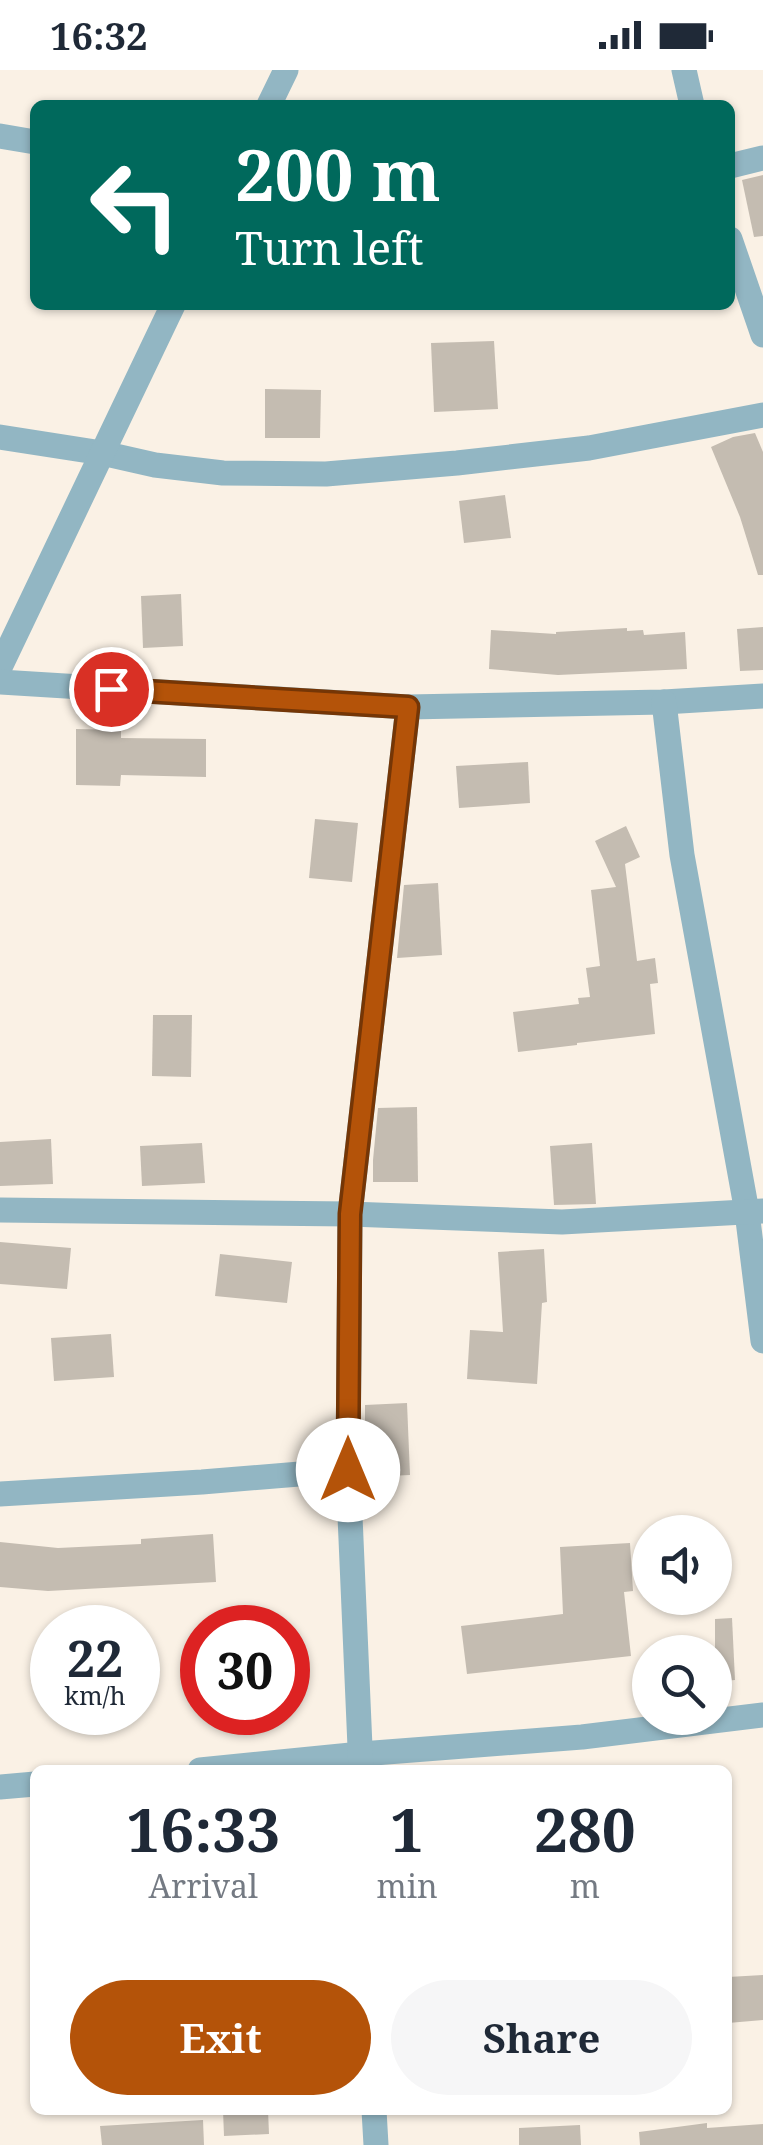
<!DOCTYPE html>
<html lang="en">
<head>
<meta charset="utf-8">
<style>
	:root { --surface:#fff; --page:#f6f6f7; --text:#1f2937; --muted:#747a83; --accent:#b45309 }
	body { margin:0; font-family:"Noto Serif",serif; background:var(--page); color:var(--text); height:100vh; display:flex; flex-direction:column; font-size:38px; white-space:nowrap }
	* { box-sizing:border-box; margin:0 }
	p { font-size:32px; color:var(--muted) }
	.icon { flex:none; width:55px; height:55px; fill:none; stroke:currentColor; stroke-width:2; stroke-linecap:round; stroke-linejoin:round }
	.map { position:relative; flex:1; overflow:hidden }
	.side { position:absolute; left:30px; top:1695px; width:702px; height:350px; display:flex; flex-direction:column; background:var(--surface); border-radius:15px; box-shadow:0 2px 8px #0004 }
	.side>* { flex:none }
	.top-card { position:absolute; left:30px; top:30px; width:705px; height:210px; border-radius:15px; box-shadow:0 2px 8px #0004; background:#00695c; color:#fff; overflow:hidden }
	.buttons { position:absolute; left:632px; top:1445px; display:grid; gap:20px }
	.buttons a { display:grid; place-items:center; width:100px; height:100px; border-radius:50%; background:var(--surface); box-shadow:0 2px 8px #0004; font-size:50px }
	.speed { position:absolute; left:30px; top:1535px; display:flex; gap:20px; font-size:50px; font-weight:700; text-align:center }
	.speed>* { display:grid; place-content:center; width:130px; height:130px; border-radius:50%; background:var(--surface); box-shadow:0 2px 8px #0004; line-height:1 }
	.speed small { font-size:25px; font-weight:400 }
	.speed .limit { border:15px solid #d22; background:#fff; color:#111 }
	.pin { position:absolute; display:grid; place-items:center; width:85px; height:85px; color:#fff; margin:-42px; border:5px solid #fff; border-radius:50%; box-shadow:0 2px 10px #0007 }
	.me { position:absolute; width:110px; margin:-55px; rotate:0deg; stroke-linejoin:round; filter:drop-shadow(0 0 8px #0008) }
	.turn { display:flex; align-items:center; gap:35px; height:210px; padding:0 40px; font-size:45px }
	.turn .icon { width:130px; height:130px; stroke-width:2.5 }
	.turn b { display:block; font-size:70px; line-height:85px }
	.eta { display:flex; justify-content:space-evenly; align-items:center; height:170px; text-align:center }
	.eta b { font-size:60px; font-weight:700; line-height:70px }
	.button { display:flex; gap:20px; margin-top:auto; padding:20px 40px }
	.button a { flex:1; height:115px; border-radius:60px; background:var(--accent); color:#fff; font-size:40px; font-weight:700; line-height:115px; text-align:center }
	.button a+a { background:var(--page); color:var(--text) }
	.status { display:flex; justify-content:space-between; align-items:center; height:70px; padding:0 50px; background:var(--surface); direction:ltr }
	.status svg { height:28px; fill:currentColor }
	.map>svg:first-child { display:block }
	.building { fill:#c4bcb1 }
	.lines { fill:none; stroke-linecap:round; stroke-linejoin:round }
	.street { stroke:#92b6c3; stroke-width:25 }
	.route-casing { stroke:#753606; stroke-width:25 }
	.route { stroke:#b45309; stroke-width:18 }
</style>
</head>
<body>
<div class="status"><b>16:32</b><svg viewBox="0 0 49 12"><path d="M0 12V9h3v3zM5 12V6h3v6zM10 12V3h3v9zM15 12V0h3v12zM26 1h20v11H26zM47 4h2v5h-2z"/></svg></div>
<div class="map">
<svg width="763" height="2075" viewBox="0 0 763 2075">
	<rect width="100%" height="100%" fill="#faf1e5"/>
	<g class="building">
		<polygon points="763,105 763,166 754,167 742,110"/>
		<polygon points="494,271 498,339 434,342 431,273"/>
		<polygon points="265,319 321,320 320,368 265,368"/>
		<polygon points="755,363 763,382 763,505 758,505 740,447 711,377 733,367"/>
		<polygon points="505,425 511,468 464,473 459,431"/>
		<polygon points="181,524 183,576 143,578 141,526"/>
		<polygon points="763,557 763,600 740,601 737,559"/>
		<polygon points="627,558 627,561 643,560 644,565 685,562 687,599 558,605 489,599 491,560 556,564 556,562"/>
		<polygon points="76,659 121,660 121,668 206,669 206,707 121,705 120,716 76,715"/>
		<polygon points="528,692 530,733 459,738 456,696"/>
		<polygon points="315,749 358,753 352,812 309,808"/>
		<polygon points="626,756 640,787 625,794 637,891 655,888 658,913 650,914 655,964 577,973 577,975 518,982 513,942 579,934 578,928 590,927 586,898 600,896 591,820 616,817 595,771"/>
		<polygon points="438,813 442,885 397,888 404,815"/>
		<polygon points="153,945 192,945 191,1007 152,1006"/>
		<polygon points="417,1037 418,1112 373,1112 373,1090 378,1038"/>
		<polygon points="51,1069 53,1114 0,1116 0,1072"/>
		<polygon points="202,1073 205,1113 142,1116 140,1076"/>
		<polygon points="592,1073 596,1134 554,1135 550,1076"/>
		<polygon points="0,1172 71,1178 67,1219 0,1214"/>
		<polygon points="544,1179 547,1232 542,1233 537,1314 467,1309 470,1260 503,1262 498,1182"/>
		<polygon points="220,1184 292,1192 287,1233 215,1226"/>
		<polygon points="111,1264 114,1307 54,1311 51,1268"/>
		<polygon points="407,1333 410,1405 365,1407 365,1335"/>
		<polygon points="213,1464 216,1512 48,1521 0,1517 0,1472 58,1478 141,1474 141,1469"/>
		<polygon points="630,1473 633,1521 624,1522 631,1586 467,1604 461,1556 563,1544 560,1477"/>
		<polygon points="732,1548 735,1610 715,1612 715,1549"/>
		<polygon points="763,1905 763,1950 728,1953 728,1907"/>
		<polygon points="223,2040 268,2040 269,2064 224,2066"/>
		<polygon points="203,2050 204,2075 102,2075 100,2056"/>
		<polygon points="707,2053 707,2058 763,2054 763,2075 640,2075 639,2062"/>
		<polygon points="580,2055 581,2075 519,2075 519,2058"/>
	</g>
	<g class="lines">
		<g class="street">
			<polyline points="684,0 692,35"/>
			<polyline points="269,35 286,0"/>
			<polyline points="0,66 35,72"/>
			<polyline points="730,96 763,88"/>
			<polyline points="730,169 763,265"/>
			<polyline points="0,367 102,383 155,395 223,403 326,404 457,393 589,378 763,345"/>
			<polyline points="0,597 173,235"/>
			<polyline points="0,612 408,637 664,632 763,626"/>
			<polyline points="664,632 682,785 747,1142 763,1271"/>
			<polyline points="0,1140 350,1144 562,1152 763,1141"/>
			<polyline points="0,1424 202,1412 348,1400"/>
			<polyline points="200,1700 361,1684 582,1667 763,1645"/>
			<polyline points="361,1700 348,1400 350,1144 408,637"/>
			<polyline points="0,1717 35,1714"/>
			<polyline points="374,2040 376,2075"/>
		</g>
	</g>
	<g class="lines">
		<g class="route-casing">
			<polyline id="route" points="111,619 408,637 350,1144 348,1400"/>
		</g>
		<use href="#route" class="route"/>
	</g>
</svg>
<div class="buttons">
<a><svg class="icon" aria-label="sound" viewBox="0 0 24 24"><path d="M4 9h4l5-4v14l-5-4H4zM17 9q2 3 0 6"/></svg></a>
<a><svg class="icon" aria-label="search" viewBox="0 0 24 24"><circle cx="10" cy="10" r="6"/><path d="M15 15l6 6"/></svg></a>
</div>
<div class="speed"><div>22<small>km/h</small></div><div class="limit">30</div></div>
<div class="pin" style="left:111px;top:619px;background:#d93025"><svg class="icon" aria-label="arrive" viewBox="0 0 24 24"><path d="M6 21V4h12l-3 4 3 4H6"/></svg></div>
<svg class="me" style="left:348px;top:1400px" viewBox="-20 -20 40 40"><circle r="19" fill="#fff"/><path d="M0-13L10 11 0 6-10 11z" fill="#b45309"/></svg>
<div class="top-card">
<div class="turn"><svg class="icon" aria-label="left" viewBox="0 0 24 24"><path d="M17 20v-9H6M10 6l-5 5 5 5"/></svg><div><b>200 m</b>Turn left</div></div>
</div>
<section class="side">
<div class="eta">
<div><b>16:33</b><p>Arrival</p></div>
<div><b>1</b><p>min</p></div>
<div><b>280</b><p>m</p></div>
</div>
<div class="button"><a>Exit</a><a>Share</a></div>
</section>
</div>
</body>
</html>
